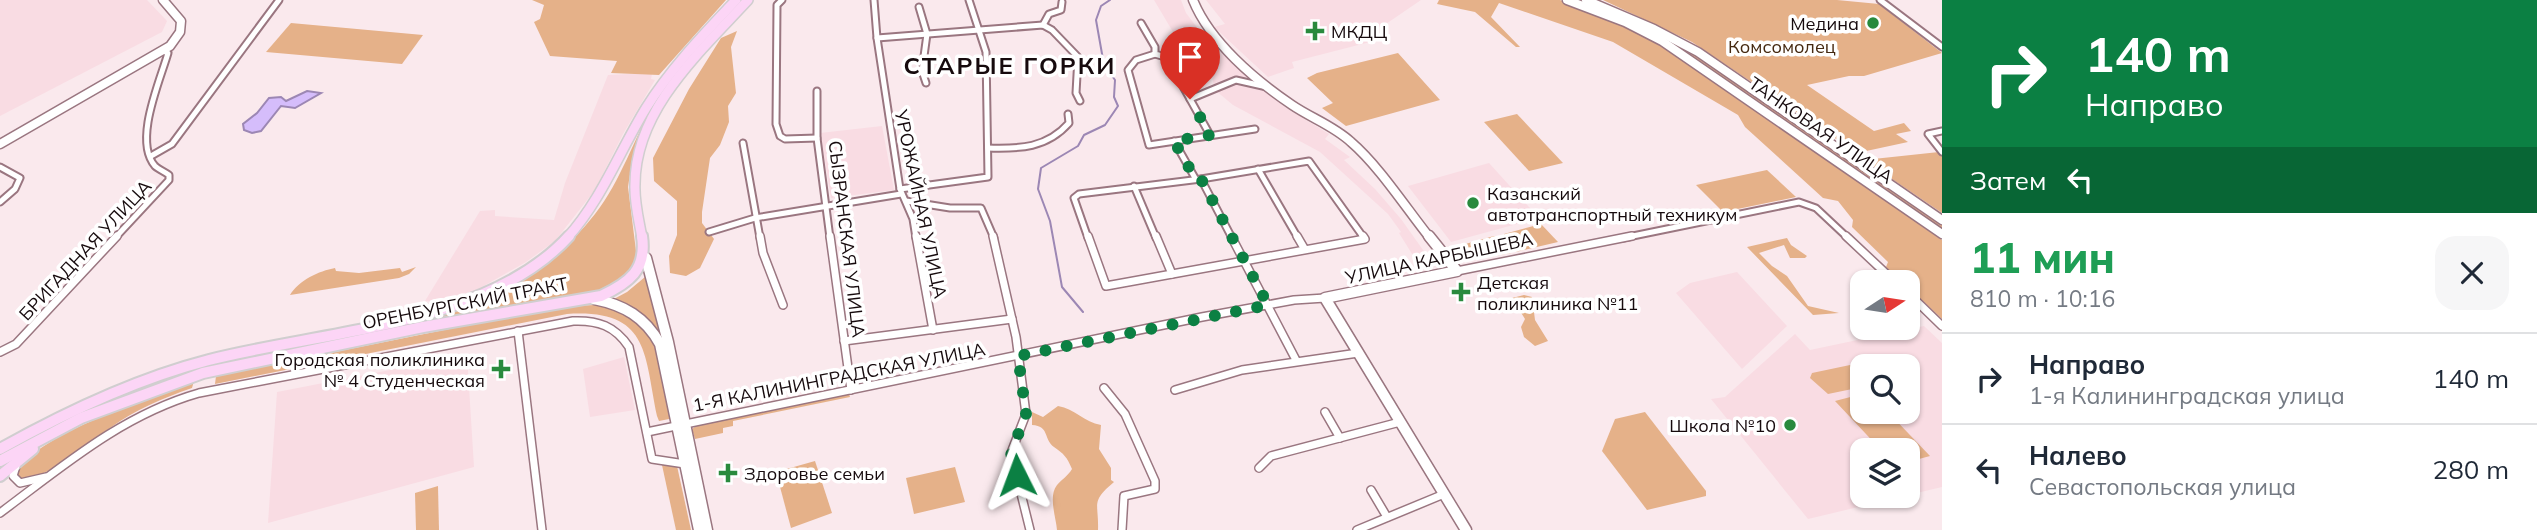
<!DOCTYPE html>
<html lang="ru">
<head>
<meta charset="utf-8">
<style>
	:root { --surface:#fff; --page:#f6f6f7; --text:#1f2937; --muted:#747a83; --line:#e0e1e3 }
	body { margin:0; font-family:Mulish,sans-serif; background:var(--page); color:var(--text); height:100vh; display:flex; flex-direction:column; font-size:26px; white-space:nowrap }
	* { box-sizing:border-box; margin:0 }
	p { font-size:23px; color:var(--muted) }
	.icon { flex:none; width:38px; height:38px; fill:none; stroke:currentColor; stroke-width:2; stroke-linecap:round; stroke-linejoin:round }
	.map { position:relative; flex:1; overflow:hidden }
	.drawer { display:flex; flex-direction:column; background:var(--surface); width:595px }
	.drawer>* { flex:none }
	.hud { background:#0b8043; color:#fff; overflow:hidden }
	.needle { width:46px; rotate:78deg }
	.controls { position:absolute; left:1850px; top:270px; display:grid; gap:14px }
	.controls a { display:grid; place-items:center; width:70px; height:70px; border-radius:14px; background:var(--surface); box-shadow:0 2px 5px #0004; font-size:35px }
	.pin { position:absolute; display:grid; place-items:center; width:60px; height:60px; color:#fff; margin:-72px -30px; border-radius:50% 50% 50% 0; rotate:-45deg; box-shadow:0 0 7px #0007 }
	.pin .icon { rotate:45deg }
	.me { position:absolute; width:77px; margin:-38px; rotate:357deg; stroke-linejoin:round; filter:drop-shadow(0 0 5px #0008) }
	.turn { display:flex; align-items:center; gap:24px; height:147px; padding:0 28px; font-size:32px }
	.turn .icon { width:91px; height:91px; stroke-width:2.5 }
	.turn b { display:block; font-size:49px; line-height:60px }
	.then { display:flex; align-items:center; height:66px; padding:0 28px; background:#0003; gap:14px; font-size:26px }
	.round { display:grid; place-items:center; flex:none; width:74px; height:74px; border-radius:21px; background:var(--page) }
	.headline { display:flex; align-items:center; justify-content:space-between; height:119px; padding:0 28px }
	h1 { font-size:42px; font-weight:800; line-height:52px; color:#1e9e55 }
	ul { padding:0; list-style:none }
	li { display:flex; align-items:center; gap:21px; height:91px; padding:0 28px; border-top:2px solid var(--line) }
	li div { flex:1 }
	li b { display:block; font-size:26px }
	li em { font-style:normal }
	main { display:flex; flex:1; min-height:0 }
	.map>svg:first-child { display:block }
	.built { fill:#f9dce3; fill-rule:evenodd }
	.green { fill:#e5b189 }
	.water { fill:#d5bdfb; stroke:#9c87b4; stroke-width:2 }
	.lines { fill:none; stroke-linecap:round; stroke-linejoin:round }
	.stream { stroke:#9c87b4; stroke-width:2 }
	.street-far1-casing { stroke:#9a7680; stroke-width:9 }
	.street-casing { stroke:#9a7680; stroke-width:10 }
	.secondary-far1-casing { stroke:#9a7680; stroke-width:11 }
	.secondary-casing { stroke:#9a7680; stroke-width:13 }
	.primary-far1-casing { stroke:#d0cecf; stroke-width:12 }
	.primary-casing { stroke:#d0cecf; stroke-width:14 }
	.street-far1 { stroke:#fff; stroke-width:5 }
	.street { stroke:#fff; stroke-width:7 }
	.secondary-far1 { stroke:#fff; stroke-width:8 }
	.secondary { stroke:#fff; stroke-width:10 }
	.primary-far1 { stroke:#fcd5f6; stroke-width:9 }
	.primary { stroke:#fcd5f6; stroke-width:10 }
	.route { stroke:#0b8043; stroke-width:12; stroke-dasharray:0 21.6 }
	.poi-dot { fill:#298a3d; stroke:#fff; stroke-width:2.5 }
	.labels { text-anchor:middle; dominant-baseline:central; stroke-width:7; stroke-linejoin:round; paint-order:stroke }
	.poi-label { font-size:18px; fill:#160a0d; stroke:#fff; text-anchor:start }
	.park-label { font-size:18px; fill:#452911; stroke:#fff }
	.street-label { font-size:18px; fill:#160a0d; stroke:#fff }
	.district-label { font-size:24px; font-weight:bold; letter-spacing:2px; fill:#160a0d; stroke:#fff }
</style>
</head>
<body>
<main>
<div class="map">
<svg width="1942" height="530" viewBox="0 0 1942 530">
	<rect width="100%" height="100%" fill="#fae9ed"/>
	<g class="built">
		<polygon points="0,0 147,0 167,21 162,32 0,116"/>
		<polygon points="1154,0 1181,0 1186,13 1205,38 1252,81 1285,107 1329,134 1325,139 1350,157 1344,160 1375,189 1401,219 1433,264 1417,262 1399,233 1401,232 1388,214 1320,152 1233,105 1215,90 1211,72 1176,37"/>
		<polygon points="1206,0 1421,0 1383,26 1361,32 1370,42 1292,62 1294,68 1268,77 1214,27 1225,24"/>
		<polygon points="648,73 652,74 651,79 655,80 623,134 595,190 555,241 526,262 475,291 446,303 425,301 480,211 495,210 495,216 554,220 565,183 608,75"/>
		<polygon points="882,126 894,190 831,198 820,133"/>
		<polygon points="1489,163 1539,218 1451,242 1408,186"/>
		<polygon points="1737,272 1787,326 1742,369 1676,293 1690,283"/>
		<path d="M1924,326l18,17v144l-134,32 -97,-120 14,-2 70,-63 15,16zM1862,366h46v45h-46zM1862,450h46v45h-46z"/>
		<polygon points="467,355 474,467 268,523 277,392"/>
		<polygon points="624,357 635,410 590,417 583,369"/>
	</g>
	<g class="green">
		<polygon points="532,0 726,0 659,75 611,73 617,61 550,56 534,22 540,19 544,5"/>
		<path d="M739,0h3l-49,54 -53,83 -8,24 -4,26 9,72 -7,15 -28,16 -383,75 1,-4c128,-25 289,-35 375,-147 26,-33 39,-76 60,-112 22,-37 56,-69 84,-102z"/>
		<polygon points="1439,0 1560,0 1631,29 1679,56 1942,240 1942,319 1908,287 1908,282 1902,282 1886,267 1888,262 1852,227 1853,220 1838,201 1823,198 1745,127 1738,115 1613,42 1499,3 1491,17 1520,47 1516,47 1475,12 1437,4"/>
		<polygon points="1574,0 1589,3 1695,54 1942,222 1942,230 1686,54"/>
		<polygon points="1603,0 1837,0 1879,4 1942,53 1864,76 1849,76 1807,85 1874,131 1904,123 1911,131 1896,134 1908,142 1857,153 1692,42"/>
		<polygon points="291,23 423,35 402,64 266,52"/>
		<polygon points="737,31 731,47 736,93 728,106 729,122 720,145 710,158 702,212 702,223 714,239 700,268 686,276 670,273 669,256 677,235 677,201 654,181 653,158 689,89 721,38"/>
		<polygon points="1398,53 1440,100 1346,126 1322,108 1333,103 1307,78 1317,73"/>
		<polygon points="1517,114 1563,163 1529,171 1484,122"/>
		<polygon points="1939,152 1942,155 1942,213 1864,160"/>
		<polygon points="1767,170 1796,197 1723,212 1696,185"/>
		<polygon points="1541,224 1558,242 1516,252 1504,238 1504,234"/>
		<polygon points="1494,236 1501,240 1511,253 1462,262 1451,248"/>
		<polygon points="1787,238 1791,245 1807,256 1805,258 1790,258 1784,245 1759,253 1772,266 1787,276 1808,306 1839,313 1813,315 1747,247"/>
		<path d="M416,267l-7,7 -10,4 -109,17c9,-15 29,-24 45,-27l1,3 23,2 41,-5 2,4z"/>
		<polygon points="645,277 659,331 638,311 612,300 627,292"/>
		<polygon points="1524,295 1532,297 1535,320 1548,341 1535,346 1524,337 1521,327 1525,319 1512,298"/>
		<path d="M597,305c46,7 59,33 67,76 2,12 6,26 5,38l-10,2 -2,-5c-13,-64 -8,-107 -90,-102l-352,70 1,-8 348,-70z"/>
		<polygon points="1850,365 1862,373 1862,387 1828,394 1810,378 1812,373"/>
		<path d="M194,381l-2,7c-29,10 -57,22 -82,40 -28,19 -53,43 -86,53l-7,-6c7,-36 142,-81 177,-94z"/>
		<polygon points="849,394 850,397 733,421 733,426 723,428 723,433 695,439 692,429 696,426"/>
		<polygon points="1862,394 1862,411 1887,411 1930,456 1908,462 1908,450 1881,450 1835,401"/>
		<path d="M1058,406c17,3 26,16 43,19l-2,24 12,19v12l3,2c-24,20 -15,21 -16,48h-41c-1,-13 -9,-34 0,-45 5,-6 11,-9 15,-16 -5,-12 -8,-15 -18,-22 -11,-8 -4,-21 -22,-22v-13l11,5z"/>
		<polygon points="1645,412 1706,491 1706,496 1647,510 1602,451 1615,419"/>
		<polygon points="815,461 832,513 791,528 776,472"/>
		<polygon points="662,465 677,466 691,530 676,530"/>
		<polygon points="955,467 965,502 914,514 906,478"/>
		<polygon points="438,486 439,530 416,530 415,493"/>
	</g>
	<polygon class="water" points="307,91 321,93 295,108 281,106 261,131 252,133 244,130 243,124 257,113 269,98 281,97 286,101"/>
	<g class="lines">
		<polyline class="stream" points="1083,312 1062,287 1050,221 1038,189 1041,168 1078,146 1084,135 1105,125 1118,106 1114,97 1115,80 1104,65 1096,20 1101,6 1110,0"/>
		<g class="street-far1-casing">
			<g id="street-far1">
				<polyline points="782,0 777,5 776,124 780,136 785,139 817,138"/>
				<polyline points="874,0 877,38 900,189 913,219 916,238"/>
				<polyline points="1880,0 1942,47"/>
				<polyline points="919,7 927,34 922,71 926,83"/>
				<polyline points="1141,23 1155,47 1155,54 1165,57 1170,63 1210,135"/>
				<polyline points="1043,25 1049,14 1061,10 1062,2"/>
				<polyline points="877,38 1043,25 1052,30 1078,57 1076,93 1080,101"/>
				<polyline points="1155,54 1136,60 1128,70 1149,145 1255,129"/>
				<polyline points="817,91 817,138 830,238"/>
				<polyline points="1190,99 1236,80 1267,87"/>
				<polyline points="1942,131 1928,134 1942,152"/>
				<polyline points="1174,141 1195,178"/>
				<polyline points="743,143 760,238"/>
				<path d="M988,148c32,1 59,0 81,-25l-1,-9"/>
				<polyline points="151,156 172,144 279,0"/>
				<polyline points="0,167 20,178 15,189 0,202"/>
				<polyline points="1258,169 1298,238"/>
				<polyline points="1201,179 1232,238"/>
				<polyline points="1134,186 1156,238"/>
				<polyline points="900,189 988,177 986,52 969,0"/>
				<polyline points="906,201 950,208 981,208 994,238"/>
				<polyline points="709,232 755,218 901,194"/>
				<path d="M115,238l54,-58v-5c-4,-3 -11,-6 -14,-9 -22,-25 5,-85 13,-113l-5,-2"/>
				<polyline points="1088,238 1074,198 1079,194 1201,179 1309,161 1364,238"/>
				<polyline points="1623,238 1799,202 1816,208 1848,238"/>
			</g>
		</g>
		<g class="street-casing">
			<g id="street">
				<polyline points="760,236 763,253 783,305"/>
				<polyline points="830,236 851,390"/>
				<polyline points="916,236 933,330"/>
				<polyline points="993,236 1016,337 1026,414 1011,453 1030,530"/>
				<polyline points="1088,236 1106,286 1365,239 1363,236"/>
				<polyline points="1156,236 1172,274"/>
				<polyline points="1231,236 1296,360"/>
				<polyline points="1297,236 1304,248"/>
				<polyline points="1846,236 1895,282"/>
				<polyline points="1457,271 1632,236"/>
				<polyline points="1908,293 1942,326"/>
				<polyline points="518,331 542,530"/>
				<polyline points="844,341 1012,319"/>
				<polyline points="0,352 16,344 117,236"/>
				<polyline points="1104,388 1125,414 1155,481 1155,489 1124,496 1122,530"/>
				<polyline points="1175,390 1242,370 1358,353"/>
				<polyline points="1325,412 1340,438"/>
				<polyline points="647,432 1202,317 1294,300 1325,298"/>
				<polyline points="16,466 13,476 20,483 46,477"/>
				<polyline points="1259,468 1271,456 1400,422"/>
				<polyline points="1371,490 1387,517"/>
				<path d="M0,513c63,-47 122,-98 199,-120l374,-72c25,-1 42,5 56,26l23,112 33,5"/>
				<polyline points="1357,530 1444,494"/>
			</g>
		</g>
		<g class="secondary-far1-casing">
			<g id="secondary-far1">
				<path d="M1193,0c17,42 62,80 99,105 19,13 42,21 59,37 28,24 55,66 79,96"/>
				<polyline points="1567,0 1625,22 1662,41 1942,234"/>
				<polyline points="1586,0 1654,29 1698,52 1942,220"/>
				<polyline points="0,144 170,46 180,32 181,21 163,0"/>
			</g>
		</g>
		<g class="secondary-casing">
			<g id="secondary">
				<polyline points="1429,236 1457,271 1325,298 1466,530"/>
				<polyline points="646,258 668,342 707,530"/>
				<path d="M594,299c30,6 51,18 66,45l39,186"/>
			</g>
		</g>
		<g class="primary-far1-casing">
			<g id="primary-far1">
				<path d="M567,238c35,-39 52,-86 79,-130 25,-40 58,-74 90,-108"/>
				<path d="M642,238c-3,-18 -8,-36 -7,-54 0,-75 66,-133 113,-184"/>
			</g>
		</g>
		<g class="primary-casing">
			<g id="primary">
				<path d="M0,449c66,-37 135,-70 209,-89 112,-29 278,-34 360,-124"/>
				<path d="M0,461l81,-43 122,-45 220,-46 178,-31c28,-13 46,-26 41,-60"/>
				<polyline points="0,476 33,449"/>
			</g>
		</g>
		<use href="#street-far1" class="street-far1"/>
		<use href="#street" class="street"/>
		<use href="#secondary-far1" class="secondary-far1"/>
		<use href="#secondary" class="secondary"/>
		<use href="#primary-far1" class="primary-far1"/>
		<use href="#primary" class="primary"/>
	</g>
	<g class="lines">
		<polyline class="route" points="1017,475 1011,453 1026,414 1018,356 1268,305 1201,179 1195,178 1174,141 1210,135 1190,99"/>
	</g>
	<g class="poi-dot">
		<circle cx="1873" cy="23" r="7"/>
		<path d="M1311.5 20.5h7v7h7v7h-7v7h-7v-7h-7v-7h7z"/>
		<circle cx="1473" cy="203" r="7"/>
		<path d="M1457.5 281.5h7v7h7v7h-7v7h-7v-7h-7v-7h7z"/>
		<path d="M497.5 358.5h7v7h7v7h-7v7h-7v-7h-7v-7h7z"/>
		<circle cx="1790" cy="425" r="7"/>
		<path d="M724.5 462.5h7v7h7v7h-7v7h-7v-7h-7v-7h7z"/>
	</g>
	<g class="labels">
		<g class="poi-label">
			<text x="1859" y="23" text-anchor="end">Медина</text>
			<text x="1331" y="31">МКДЦ</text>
			<text x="1487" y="193">Казанский<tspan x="1487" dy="21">автотранспортный техникум</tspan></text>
			<text x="1477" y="282">Детская<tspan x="1477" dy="21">поликлиника №11</tspan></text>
			<text x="485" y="359" text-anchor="end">Городская поликлиника<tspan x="485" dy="21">№ 4 Студенческая</tspan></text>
			<text x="1776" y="425" text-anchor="end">Школа №10</text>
			<text x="744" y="473">Здоровье семьи</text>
		</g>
		<g class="park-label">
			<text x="1782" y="46">Комсомолец</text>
		</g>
		<g class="street-label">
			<text transform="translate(1821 130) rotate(35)">ТАНКОВАЯ УЛИЦА</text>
			<text transform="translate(921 204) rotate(78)">УРОЖАЙНАЯ УЛИЦА</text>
			<text transform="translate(847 239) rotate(83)">СЫЗРАНСКАЯ УЛИЦА</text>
			<text transform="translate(85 250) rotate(-47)">БРИГАДНАЯ УЛИЦА</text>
			<text transform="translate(1439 258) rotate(-12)">УЛИЦА КАРБЫШЕВА</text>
			<text transform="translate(465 303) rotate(-11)">ОРЕНБУРГСКИЙ ТРАКТ</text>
			<text transform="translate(839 377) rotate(-11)">1-Я КАЛИНИНГРАДСКАЯ УЛИЦА</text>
		</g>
		<g class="district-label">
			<text x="1010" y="65">СТАРЫЕ ГОРКИ</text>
		</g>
	</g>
</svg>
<div class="controls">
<a><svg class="needle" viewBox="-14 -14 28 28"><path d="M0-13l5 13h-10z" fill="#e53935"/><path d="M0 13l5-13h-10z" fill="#747a83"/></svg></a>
<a><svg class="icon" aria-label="search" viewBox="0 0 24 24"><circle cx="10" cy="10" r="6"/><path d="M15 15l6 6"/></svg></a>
<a><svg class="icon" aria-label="layers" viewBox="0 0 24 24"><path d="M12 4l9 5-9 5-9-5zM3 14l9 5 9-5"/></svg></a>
</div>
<div class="pin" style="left:1190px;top:99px;background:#d93025"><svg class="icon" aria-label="arrive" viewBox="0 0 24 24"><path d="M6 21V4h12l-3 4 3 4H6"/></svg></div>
<svg class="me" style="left:1017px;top:475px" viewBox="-20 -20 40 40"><path d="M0-17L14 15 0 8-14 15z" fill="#0b8043" stroke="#fff" stroke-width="4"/></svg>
</div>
<section class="drawer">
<div class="hud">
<div class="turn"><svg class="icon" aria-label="right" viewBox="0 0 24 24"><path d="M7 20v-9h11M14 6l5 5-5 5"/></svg><div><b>140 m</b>Направо</div></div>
<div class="then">Затем<svg class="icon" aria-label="left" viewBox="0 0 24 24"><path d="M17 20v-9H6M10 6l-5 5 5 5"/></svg></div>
</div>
<div class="headline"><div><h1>11 мин</h1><p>810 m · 10:16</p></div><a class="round"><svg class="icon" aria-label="close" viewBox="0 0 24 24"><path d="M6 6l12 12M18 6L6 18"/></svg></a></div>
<ul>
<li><svg class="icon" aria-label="right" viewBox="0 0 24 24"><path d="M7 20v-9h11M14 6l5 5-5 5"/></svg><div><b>Направо</b><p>1-я Калининградская улица</p></div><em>140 m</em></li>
<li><svg class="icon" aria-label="left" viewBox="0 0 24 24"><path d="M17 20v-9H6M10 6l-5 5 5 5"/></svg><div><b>Налево</b><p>Севастопольская улица</p></div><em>280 m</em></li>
</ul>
</section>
</main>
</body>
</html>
